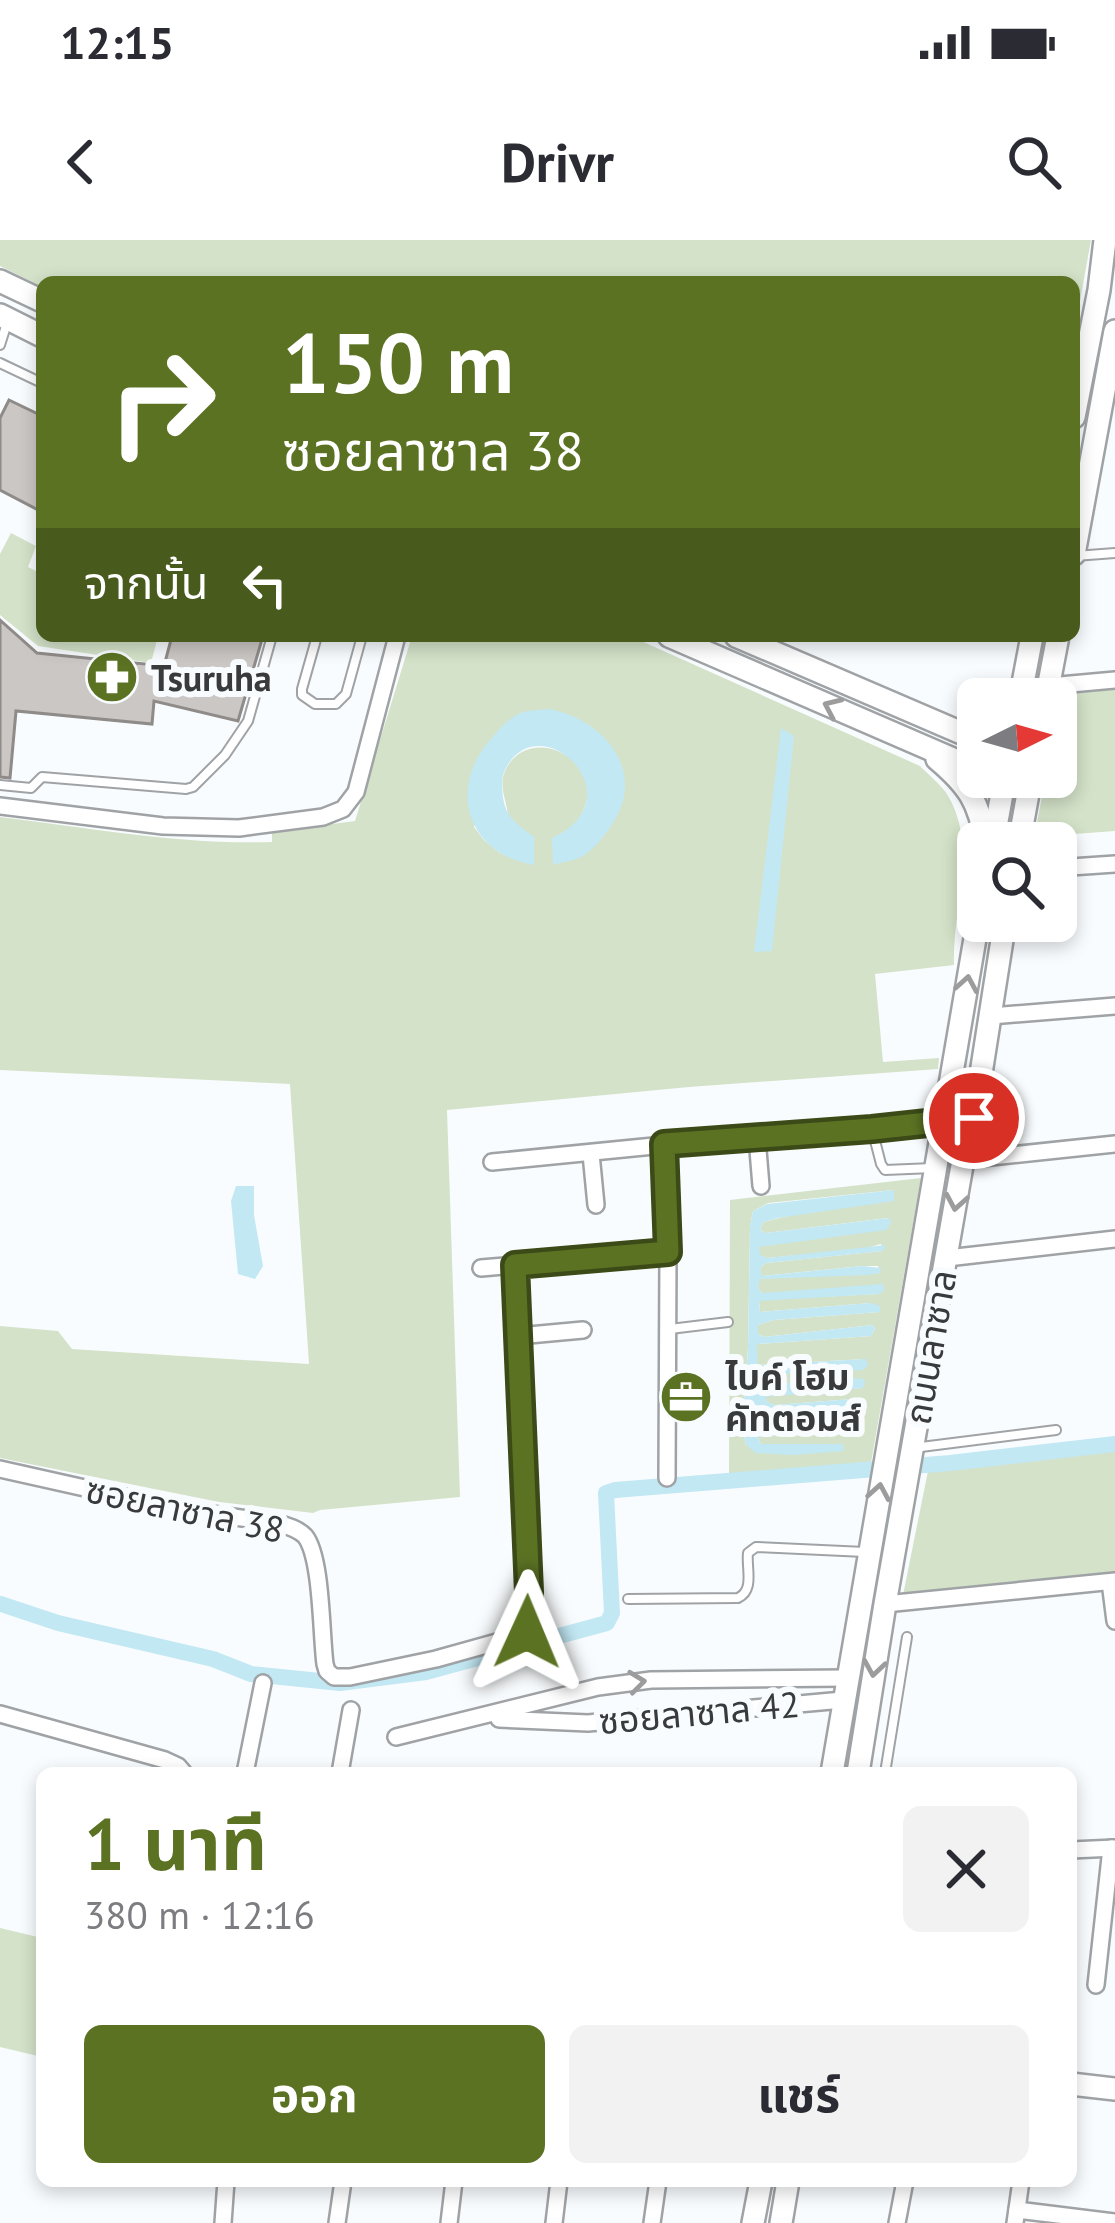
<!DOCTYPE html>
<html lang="th">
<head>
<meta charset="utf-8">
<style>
	:root { --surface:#fff; --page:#f2f2f3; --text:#2b2b33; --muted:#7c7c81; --accent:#5b7223 }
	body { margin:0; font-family:"PT Sans","Noto Sans Thai",sans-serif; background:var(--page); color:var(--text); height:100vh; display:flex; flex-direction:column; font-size:45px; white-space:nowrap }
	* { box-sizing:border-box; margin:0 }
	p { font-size:39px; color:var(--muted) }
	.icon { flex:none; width:66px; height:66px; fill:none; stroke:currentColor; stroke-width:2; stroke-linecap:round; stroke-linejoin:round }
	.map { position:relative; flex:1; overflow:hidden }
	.details { position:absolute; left:36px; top:1527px; width:1041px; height:420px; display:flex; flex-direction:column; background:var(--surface); border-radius:18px; box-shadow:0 6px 18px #0003 }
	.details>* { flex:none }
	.top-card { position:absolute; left:36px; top:36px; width:1044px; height:366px; border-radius:18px; box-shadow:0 6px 18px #0003; background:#5b7223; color:#fff; overflow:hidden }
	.needle { width:78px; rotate:85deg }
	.controls { position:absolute; left:957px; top:438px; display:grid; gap:24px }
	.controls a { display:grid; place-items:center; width:120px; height:120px; border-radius:18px; background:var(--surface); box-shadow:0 6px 18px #0003; font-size:60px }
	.pin { position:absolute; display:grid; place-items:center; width:102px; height:102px; color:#fff; margin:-51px; border:6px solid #fff; border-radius:50%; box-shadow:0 3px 12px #0007 }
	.me { position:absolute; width:132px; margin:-66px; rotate:1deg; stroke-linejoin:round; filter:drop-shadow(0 0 9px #0008) }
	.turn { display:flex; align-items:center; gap:42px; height:252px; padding:0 48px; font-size:54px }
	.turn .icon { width:156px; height:156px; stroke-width:2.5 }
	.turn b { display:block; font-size:84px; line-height:102px }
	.then { display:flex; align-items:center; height:114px; padding:0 48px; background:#0003; gap:24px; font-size:45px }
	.round { display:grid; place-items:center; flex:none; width:126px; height:126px; border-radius:18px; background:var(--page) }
	.summary { display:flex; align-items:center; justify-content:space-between; height:204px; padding:0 48px }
	h1 { font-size:72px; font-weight:700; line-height:90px; color:var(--accent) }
	.primary-button { display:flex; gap:24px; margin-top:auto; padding:24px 48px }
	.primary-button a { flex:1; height:138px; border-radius:18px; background:var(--accent); color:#fff; font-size:48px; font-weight:700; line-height:138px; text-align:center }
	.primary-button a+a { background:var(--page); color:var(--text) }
	.status { display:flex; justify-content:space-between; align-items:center; height:84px; padding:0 60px; background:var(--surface); direction:ltr }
	.status svg { height:33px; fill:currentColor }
	header { display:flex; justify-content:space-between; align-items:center; height:156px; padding:0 48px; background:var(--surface); font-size:54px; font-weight:700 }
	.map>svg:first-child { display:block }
	.green { fill:#d4e2c9; fill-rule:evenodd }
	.water { fill:#c2e8f4 }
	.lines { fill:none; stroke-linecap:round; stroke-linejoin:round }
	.canal { stroke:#c2e8f4; stroke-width:16 }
	.building { fill:#cbc7c5; stroke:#8f8b89; stroke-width:3 }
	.lane-casing { stroke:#a0a3a6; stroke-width:12 }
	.street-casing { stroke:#a0a3a6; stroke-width:20 }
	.secondary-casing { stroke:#a0a3a6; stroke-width:26 }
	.lane { stroke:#fff; stroke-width:8 }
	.street { stroke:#fff; stroke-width:15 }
	.secondary { stroke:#fff; stroke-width:21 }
	.oneway { stroke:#9c9c9d }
	.route-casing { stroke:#3b4a17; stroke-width:30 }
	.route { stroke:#5b7223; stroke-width:21 }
	.labels { text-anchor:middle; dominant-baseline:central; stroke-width:12; stroke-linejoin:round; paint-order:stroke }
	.poi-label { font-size:36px; font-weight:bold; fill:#393a3b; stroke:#f9fcfe; text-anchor:start }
	.street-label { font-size:36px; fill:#393a3b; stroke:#f9fcfe }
</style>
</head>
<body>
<div class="status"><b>12:15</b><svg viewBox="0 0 49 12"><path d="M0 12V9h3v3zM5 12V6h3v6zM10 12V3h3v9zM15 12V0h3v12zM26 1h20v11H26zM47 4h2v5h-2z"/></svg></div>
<header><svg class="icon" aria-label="back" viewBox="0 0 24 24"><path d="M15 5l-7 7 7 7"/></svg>Drivr<svg class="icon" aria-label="search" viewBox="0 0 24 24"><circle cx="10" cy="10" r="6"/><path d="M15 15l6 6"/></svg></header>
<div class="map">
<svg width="1115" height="1983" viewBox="0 0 1115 1983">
	<rect width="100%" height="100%" fill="#f9fcfe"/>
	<g class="green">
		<polygon points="0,0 1091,0 1074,95 1074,42 42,42 42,47 0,26"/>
		<polygon points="11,293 36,306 28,327 42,334 42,396 158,396 151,423 38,406 0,375 0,314"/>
		<path d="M412,396h218l290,130c9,9 20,18 27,28 32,52 5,115 7,171l-79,9 8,88 56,-4 -1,11 -249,18 -242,23 13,387 -140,13 -7,3 -94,-11 -219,-44v-132l58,5 14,18 237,15 -19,-280 -290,-14v-253c90,11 181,28 272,25v-10l83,-11zM520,473l105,71 -72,79c11,-18 38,-55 35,-76 -7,-40 -65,-57 -83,-16 -7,16 2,29 3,45 1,11 -6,26 -8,37l-16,-13 -10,-13z"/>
		<polygon points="1115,449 1115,591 1034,597 1046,537 1056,537 1056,486 1063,453"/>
		<path d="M921,938l-50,285 -142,12 1,-275zM894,950l-131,32 -3,8 6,3 122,-15 3,5 -132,23v9l8,3 96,-9 18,-5 1,7 -116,12 -6,5 1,8 102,-10h15l2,7 -121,6 -1,9 4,5 116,1 -119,6 1,12 111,-9 8,9 -105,8 -16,5v9l6,3 109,-12 2,4 -4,7 -114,8v21l108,-6 -110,15 3,13 75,-10 32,7 -3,4 -96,8v6l9,3 77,-6 -92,14 -6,8 7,6 81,-8 -84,18 3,7 14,1h-29l-4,-20 6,-77 2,-121 3,-16 15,-8z"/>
		<polygon points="1115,1209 1115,1334 903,1355 928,1231"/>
		<polygon points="0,1688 42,1698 42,1817 0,1807"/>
	</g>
	<g class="water">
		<path d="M549,469c54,10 98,61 64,114 -8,12 -20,28 -32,34 -8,4 -19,5 -28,8l-1,-27c83,-38 -2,-126 -41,-78 -6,8 -9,15 -9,25 1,31 10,35 32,52v28c-68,-11 -87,-78 -42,-127 7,-9 18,-21 29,-25 7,-3 19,-3 28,-4z"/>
		<polygon points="781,488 794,496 772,711 754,712"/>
		<polygon points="236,946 254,946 254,975 263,1026 255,1039 238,1034 231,961"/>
		<polygon points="894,950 894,961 887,962 778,978 763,982 760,990 766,993 889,978 891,983 886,990 759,1007 760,1015 767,1018 886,1005 883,1011 766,1023 760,1028 762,1036 863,1026 881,1028 880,1033 867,1035 760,1039 758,1048 762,1053 883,1044 884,1051 879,1054 759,1061 760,1072 871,1063 880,1066 880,1072 774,1080 758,1085 758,1094 764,1097 873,1085 875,1089 871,1096 757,1104 758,1125 866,1119 868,1125 863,1130 756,1135 755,1144 758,1147 833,1137 864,1139 865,1144 863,1148 766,1157 767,1162 775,1165 852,1159 857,1162 856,1169 760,1173 755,1180 761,1186 842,1179 844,1186 841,1190 758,1197 761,1204 843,1204 844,1211 793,1215 756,1213 746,1205 742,1186 748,1108 750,987 753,971 767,964"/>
	</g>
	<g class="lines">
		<polyline class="canal" points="1,1364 58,1383 213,1419 251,1434 340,1443 426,1432 607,1383 612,1373 606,1253 615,1250 950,1223 1115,1204"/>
	</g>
	<g class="building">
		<polygon points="9,160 42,176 42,272 0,250 0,178"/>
		<polygon points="0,380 37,413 164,426 172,396 263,396 238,481 154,461 152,484 16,471 10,538 0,537"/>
	</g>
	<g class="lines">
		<g class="lane-casing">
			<g id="lane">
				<polyline points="0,105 7,83"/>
				<polyline points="0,123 42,143"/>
				<polyline points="1075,316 1115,313"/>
				<polyline points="317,396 302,449 302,455 315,464 336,464 346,454 362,396"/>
				<polyline points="0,545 31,548 42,537 186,549 193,547 225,515 248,481 272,396"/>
				<polyline points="872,889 881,924 885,930 933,928"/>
				<polyline points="670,1089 728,1082"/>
				<polyline points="913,1208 1056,1190"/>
				<path d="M628,1359l110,-1c17,-8 8,-30 10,-45l8,-6 109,5"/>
				<polyline points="885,1533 907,1397"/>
			</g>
		</g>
		<g class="street-casing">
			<g id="street">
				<polyline points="1049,446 1115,440"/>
				<polyline points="0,566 163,586 239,588 323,577 343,569 356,552 397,396"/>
				<polyline points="1056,628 1115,624"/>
				<polyline points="991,776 1115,766"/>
				<polyline points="757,898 761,946"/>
				<polyline points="664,905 668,1012 667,1238"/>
				<polyline points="591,914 596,965"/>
				<polyline points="963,920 1115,904"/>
				<polyline points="492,922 664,905 942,883 974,878"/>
				<polyline points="947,1018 1115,999"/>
				<polyline points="481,1028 668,1012"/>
				<polyline points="518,1096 583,1090"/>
				<path d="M0,1229l183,41 95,13c10,3 20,6 27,13 17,21 16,98 20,128l2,7 7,6h16l86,-18 86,-24 5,-3 2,-40 -14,-327"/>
				<polyline points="1110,1342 1115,1381"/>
				<polyline points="885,1364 1115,1341"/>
				<polyline points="0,1474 165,1520 178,1526 184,1533"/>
				<polyline points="499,1479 588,1483 843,1460"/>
				<polyline points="396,1497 598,1447 651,1440 846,1438"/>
				<polyline points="245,1533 263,1443"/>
				<polyline points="340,1533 351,1470"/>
				<polyline points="1071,1610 1115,1608"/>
				<polyline points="1096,1745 1111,1608"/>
				<polyline points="1017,1970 1115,1982"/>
				<polyline points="223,1983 226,1941"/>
				<polyline points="337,1983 343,1941"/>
				<polyline points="449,1983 454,1941"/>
				<polyline points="554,1983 559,1941"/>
				<polyline points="652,1983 658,1941"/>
				<polyline points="897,1983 905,1941"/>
				<polyline points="1015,1983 1021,1941"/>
			</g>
		</g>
		<g class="secondary-casing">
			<g id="secondary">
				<polyline points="0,41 42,61"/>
				<polyline points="0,75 42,96"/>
				<polyline points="1074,177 1099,50 1105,0"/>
				<polyline points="1074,314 1115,91"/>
				<polyline points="669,396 978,530"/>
				<polyline points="736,396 978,500"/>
				<polyline points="1020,459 1032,396"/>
				<polyline points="1046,459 1058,396"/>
				<path d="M937,519c32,27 42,43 49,84"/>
				<polyline points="993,603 1005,537"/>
				<polyline points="1019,603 1031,537"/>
				<polyline points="832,1533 978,681"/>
				<polyline points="858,1533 885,1364 963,920 974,878 1005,681"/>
				<polyline points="1071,1844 1115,1849"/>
				<polyline points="753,1983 761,1941"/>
				<polyline points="781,1983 788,1941"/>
			</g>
		</g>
		<use href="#lane" class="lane"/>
		<use href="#street" class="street"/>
		<use href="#secondary" class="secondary"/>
	</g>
	<defs><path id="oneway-chevron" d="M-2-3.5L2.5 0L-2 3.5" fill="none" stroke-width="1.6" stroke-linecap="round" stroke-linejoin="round" transform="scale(3)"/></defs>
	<g class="oneway">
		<use href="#oneway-chevron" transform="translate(832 467) rotate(-156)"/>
		<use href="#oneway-chevron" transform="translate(967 744) rotate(-80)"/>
		<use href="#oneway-chevron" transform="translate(956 962) rotate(100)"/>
		<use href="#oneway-chevron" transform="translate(879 1252) rotate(-80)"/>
		<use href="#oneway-chevron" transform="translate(874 1428) rotate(99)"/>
		<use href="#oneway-chevron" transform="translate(637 1442) rotate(-7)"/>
	</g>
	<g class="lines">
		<g class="route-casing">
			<polyline id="route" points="527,1392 529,1352 515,1025 668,1012 664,904 872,889 974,878"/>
		</g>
		<use href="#route" class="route"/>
	</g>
	<defs>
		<g id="pharmacy-disc" transform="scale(2.7)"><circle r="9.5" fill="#5b7223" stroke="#f9fcfe"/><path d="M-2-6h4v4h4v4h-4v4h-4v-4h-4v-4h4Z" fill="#fff"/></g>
		<g id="office-disc" transform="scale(2.7)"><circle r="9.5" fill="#5b7223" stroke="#f9fcfe"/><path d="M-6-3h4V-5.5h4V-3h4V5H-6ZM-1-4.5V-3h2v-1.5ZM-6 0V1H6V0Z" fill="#fff"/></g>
	</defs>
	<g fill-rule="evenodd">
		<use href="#pharmacy-disc" x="112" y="437"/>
		<use href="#office-disc" x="686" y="1157"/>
	</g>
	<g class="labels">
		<g class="poi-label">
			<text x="151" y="437">Tsuruha</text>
			<text x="725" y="1136">ไบค์ โฮม<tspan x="725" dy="41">คัทตอมส์</tspan></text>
		</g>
		<g class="street-label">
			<text transform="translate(930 1107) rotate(-80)">ถนนลาซาล</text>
			<text transform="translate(185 1269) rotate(12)">ซอยลาซาล 38</text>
			<text transform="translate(699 1472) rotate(-5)">ซอยลาซาล 42</text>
		</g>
	</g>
</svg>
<div class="controls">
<a><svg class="needle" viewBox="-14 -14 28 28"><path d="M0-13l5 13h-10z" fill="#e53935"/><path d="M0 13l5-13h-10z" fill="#7c7c81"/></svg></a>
<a><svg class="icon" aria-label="search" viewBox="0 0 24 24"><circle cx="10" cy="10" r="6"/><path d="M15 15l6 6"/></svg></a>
</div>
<div class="pin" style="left:974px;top:878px;background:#d93025"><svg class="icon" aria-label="arrive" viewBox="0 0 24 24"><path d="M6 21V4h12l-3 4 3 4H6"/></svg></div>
<svg class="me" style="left:527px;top:1392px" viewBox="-20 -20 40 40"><path d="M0-17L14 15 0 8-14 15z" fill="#5b7223" stroke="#fff" stroke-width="4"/></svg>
<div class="top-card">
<div class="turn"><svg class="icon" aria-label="right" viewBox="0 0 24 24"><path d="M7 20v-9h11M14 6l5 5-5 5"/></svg><div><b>150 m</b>ซอยลาซาล 38</div></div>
<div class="then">จากนั้น<svg class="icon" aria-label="left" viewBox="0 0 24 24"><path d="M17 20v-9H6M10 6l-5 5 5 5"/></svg></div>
</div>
<section class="details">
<div class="summary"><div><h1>1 นาที</h1><p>380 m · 12:16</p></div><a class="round"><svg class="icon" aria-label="close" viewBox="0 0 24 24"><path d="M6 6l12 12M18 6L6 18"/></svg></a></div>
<div class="primary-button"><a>ออก</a><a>แชร์</a></div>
</section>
</div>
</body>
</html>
